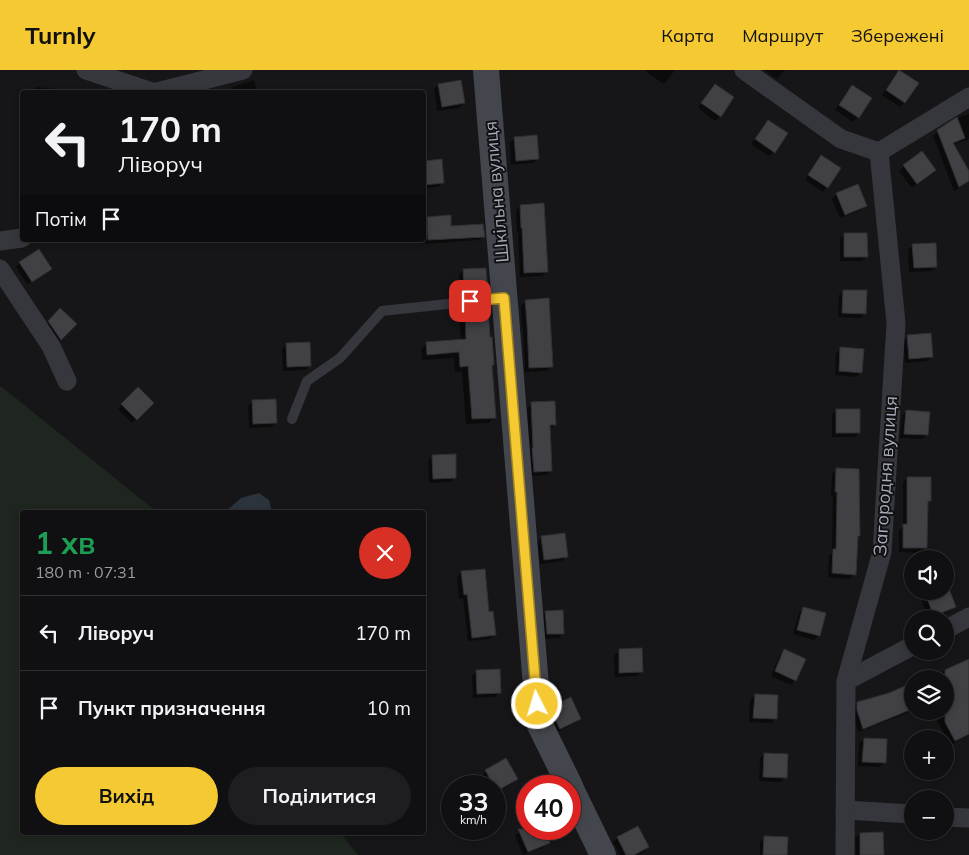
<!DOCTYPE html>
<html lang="uk">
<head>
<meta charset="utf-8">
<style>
	:root { --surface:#101012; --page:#1e1e20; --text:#f1f3f6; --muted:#9c9d9f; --line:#303032; --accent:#f4c931 }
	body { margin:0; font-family:Mulish,sans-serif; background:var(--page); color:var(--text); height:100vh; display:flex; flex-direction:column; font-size:19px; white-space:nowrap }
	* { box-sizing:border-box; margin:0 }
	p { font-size:16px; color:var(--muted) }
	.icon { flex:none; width:28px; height:28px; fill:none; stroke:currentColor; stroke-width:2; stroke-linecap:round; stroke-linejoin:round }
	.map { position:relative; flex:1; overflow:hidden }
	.side { position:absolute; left:20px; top:440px; width:406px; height:325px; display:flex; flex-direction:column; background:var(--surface); border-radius:5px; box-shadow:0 2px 8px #0003,0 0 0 1px var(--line) }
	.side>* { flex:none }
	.hud { position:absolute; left:20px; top:20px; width:406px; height:152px; border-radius:5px; box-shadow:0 2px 8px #0003,0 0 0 1px var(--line); background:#101012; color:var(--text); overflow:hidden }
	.fabs { position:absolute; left:904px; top:480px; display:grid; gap:10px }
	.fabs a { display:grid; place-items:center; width:50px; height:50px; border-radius:50%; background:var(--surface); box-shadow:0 2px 8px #0003,0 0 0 1px var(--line); font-size:25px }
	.speed { position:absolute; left:441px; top:705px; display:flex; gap:10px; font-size:25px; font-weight:700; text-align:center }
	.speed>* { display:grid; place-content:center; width:65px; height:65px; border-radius:50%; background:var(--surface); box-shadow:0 2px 8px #0003,0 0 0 1px var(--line); line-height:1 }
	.speed small { font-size:12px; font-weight:400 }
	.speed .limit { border:8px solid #d22; background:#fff; color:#111 }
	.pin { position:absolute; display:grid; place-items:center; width:42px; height:42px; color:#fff; margin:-21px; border-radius:10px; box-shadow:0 2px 8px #0006 }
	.me { position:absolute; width:55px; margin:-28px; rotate:355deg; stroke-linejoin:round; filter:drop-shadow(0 0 4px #0008) }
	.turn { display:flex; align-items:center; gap:18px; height:105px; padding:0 15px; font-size:22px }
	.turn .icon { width:65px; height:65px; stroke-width:2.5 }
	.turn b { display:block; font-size:35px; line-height:42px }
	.then { display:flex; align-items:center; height:48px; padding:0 15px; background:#0003; gap:10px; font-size:19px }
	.round { display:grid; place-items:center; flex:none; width:52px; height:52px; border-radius:26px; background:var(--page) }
	.head { display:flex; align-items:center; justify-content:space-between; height:85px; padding:0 15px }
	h1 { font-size:30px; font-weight:700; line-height:38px; color:#1e9e55 }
	.action { display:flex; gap:10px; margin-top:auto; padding:10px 15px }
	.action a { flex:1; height:58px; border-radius:30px; background:var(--accent); color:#111; font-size:20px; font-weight:700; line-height:58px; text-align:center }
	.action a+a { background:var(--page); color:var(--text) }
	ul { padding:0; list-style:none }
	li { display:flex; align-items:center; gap:15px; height:75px; padding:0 15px; border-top:1px solid var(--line) }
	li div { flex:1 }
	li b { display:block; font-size:19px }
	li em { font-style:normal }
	header { display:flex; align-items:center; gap:30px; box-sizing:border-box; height:70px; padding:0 25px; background:var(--accent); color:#111 }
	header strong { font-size:24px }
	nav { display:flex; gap:28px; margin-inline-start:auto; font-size:18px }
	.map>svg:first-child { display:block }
	.green { fill:#1e261f }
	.water { fill:#2b333c }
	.shadow { fill:#0007 }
	.building { fill:#404045; stroke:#303034 }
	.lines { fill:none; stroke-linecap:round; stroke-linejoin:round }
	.lane { stroke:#36373d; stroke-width:10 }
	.street { stroke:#36373d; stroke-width:19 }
	.secondary { stroke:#44464d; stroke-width:26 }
	.route-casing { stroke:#9f8320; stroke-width:12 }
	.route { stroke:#f4c931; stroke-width:9 }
	.labels { text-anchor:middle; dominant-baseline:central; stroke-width:4; stroke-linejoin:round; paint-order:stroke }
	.street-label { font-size:18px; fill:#a7aab8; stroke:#111113 }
</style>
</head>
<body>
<header>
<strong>Turnly</strong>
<nav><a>Карта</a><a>Маршрут</a><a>Збережені</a></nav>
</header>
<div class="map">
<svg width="969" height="785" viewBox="0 0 969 785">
	<rect width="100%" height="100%" fill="#161618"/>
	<polygon class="green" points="0,317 2,317 157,442 22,442 22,762 340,763 358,785 0,785"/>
	<polygon class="water" points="259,423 269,430 272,442 225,442 241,428"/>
	<g class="shadow">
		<polygon points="647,0 675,0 664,14 646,2"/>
		<polygon points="764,0 785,0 777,9"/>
		<polygon points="899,2 905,32 900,37 882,25 894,6"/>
		<polygon points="254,10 258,22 229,22 233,17"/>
		<polygon points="438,15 464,33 459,38 437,41 434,19"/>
		<polygon points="715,15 720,46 715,51 698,38 710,20"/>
		<polygon points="852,16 858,47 853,52 835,40 848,21"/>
		<polygon points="36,17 58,19 58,22 32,22"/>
		<polygon points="969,44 969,69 952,75 969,104 969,111 954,121 933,66 938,61 961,46"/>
		<polygon points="768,51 774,82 769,86 751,74 764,56"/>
		<polygon points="514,69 538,89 533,93 511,95 510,73"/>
		<polygon points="441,91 442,113 438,117 424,118 424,92"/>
		<polygon points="817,91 827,117 823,122 805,110"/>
		<polygon points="904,96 930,104 912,118 899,101"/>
		<polygon points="837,124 865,135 861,140 840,148 832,129"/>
		<polygon points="520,136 547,201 542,206 520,207 518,162 517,162 516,140"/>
		<polygon points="428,148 450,157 483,167 479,170 425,174 424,152"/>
		<polygon points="844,165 867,186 862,191 840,191 840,169"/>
		<polygon points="912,176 936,196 931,201 909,202 908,180"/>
		<polygon points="20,193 47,201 27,214 16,197"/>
		<polygon points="463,200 486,222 482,227 460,229 459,205"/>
		<polygon points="844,221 865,244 860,248 838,247 839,225"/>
		<polygon points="526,231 552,296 547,301 525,302 523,258 522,258 521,236"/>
		<polygon points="60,240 75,254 56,274 44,256"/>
		<polygon points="465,240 489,268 494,347 489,353 466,354 462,302 455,302 454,288 422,290 421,279 427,273 461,271 459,246"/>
		<polygon points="908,266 932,287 927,291 905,293 903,271"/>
		<polygon points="286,274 309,296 305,300 283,301 282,279"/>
		<polygon points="841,279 861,302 856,307 835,305 836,283"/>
		<polygon points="138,318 152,333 132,353 118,339"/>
		<polygon points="253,331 276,352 271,357 249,358 248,336"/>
		<polygon points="532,333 555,355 550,359 551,401 546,405 530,406 527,338"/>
		<polygon points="837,340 859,363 854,367 832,367 832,345"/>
		<polygon points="906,341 927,365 922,369 900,368 902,346"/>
		<polygon points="432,386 455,407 451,412 429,413 428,391"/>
		<polygon points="836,400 857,467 854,504 850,509 828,507 829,485 832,483 833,426 831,426 832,404"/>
		<polygon points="907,408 929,430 926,433 926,478 921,483 899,482 899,460 903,457 903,413"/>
		<polygon points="542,468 567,486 562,491 540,494 537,472"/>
		<polygon points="461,502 488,543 494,564 490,569 468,571 463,528 459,529 457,507"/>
		<polygon points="946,516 954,536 950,541 929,549 921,529 926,525 945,521 945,517"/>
		<polygon points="803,538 819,565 814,570 793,564 799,543"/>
		<polygon points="545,542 563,563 559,568 543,569 541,547"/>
		<polygon points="619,581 642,602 637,606 615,607 614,585"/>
		<polygon points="785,581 795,610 791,615 771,606 780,585"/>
		<polygon points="969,588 969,665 950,675 932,641 945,641 945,609 926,609 958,595"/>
		<polygon points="477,601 500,622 495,627 473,628 472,606"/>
		<polygon points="912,614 912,641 858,662 853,645 853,638 858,633 889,624"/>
		<polygon points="755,626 776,649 771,653 749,652 750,630"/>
		<polygon points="553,637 580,649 575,653 555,663 549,642"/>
		<polygon points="864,669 885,692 880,697 858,696 859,674"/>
		<polygon points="764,684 785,707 781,712 759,711 760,688"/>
		<polygon points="486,701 516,709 512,714 495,723 495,716 487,716 482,706"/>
		<polygon points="528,758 528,759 543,759 548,773 544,777 523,785 515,766 520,761"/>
		<polygon points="860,764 883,785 856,785 855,768"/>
		<polygon points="765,767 786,785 760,785 760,772"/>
		<polygon points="618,768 648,777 643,782 636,785 620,785 613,772"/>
	</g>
	<g class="building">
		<polygon points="899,0 919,13 905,33 886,20"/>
		<polygon points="461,10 465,33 442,37 438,14"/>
		<polygon points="715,14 734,27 721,47 701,33"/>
		<polygon points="852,15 872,28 859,48 839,35"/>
		<polygon points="957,47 965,68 953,73 969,101 969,111 959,117 937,60"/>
		<polygon points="768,50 788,63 775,83 755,69"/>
		<polygon points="537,65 539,89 516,91 514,67"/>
		<polygon points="922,81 936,100 917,114 903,95"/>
		<polygon points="821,85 841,98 828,118 808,105"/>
		<polygon points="442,89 444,113 424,115 424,91"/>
		<polygon points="858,114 867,136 845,145 836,123"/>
		<polygon points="544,133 548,202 524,203 522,158 521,158 520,135"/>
		<polygon points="451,145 451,156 483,154 485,167 428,170 427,147"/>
		<polygon points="844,163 867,163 868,187 844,187"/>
		<polygon points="936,173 937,197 914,198 912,174"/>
		<polygon points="39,179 52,199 32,212 19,192"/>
		<polygon points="486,198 488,223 464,225 463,199"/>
		<polygon points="843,220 867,220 866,244 842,243"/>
		<polygon points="549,228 553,297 529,298 527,254 525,230"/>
		<polygon points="488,236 490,267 492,267 494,295 492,295 496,348 472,349 468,296 460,297 459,282 427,285 426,272 466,269 465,239"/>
		<polygon points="60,238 77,254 61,270 48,251"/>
		<polygon points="931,263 933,287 909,289 907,265"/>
		<polygon points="310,272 311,296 287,297 286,273"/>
		<polygon points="840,277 864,279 862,303 839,301"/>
		<polygon points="138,317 154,333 137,350 121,334"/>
		<polygon points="276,329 277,353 253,354 252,330"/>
		<polygon points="555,331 556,355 550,355 552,401 534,402 532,378 533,378 531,332"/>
		<rect x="836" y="339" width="24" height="24"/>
		<polygon points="906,340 930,342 928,365 904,364"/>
		<polygon points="456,384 456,408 433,409 432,385"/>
		<polygon points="836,398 859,399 860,466 858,466 856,505 832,503 833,479 836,479 837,422 835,422"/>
		<polygon points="907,407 931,407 931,431 928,431 927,478 903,478 903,454 907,454"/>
		<polygon points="565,463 568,487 544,490 541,466"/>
		<polygon points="485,499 489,542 493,541 496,565 472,568 467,524 464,525 461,501"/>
		<polygon points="924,521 950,521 956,537 934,546"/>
		<polygon points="803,537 826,543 820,566 797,560"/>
		<polygon points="563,540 564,564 547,564 545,541"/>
		<polygon points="642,578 643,602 619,603 619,579"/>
		<polygon points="784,579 806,589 796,611 775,601"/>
		<polygon points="969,589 969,664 955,671 945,652 945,600"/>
		<polygon points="500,599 501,623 477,624 476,600"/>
		<polygon points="912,613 912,639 863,659 857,640 857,632 889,623"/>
		<polygon points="755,624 778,625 777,649 753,648"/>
		<polygon points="571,627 581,649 560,659 553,645 553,636"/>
		<polygon points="864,668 887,669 886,693 862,692"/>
		<polygon points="764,683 788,684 787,708 763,707"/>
		<polygon points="506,688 518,709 497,721 485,700"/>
		<polygon points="638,756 649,777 634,785 626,785 617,767"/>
		<polygon points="518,759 544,759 550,773 528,782"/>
		<polygon points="883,762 884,785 860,785 860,763"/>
		<polygon points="764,766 788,767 787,785 763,785"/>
	</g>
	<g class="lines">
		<polyline class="lane" points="292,349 307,311 340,288 382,241 503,228"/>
		<g class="street">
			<polyline points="86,0 152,22"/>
			<polyline points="744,0 841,69 879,82 969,27"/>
			<polyline points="157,22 243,0"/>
			<polyline points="0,171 22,168"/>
			<polyline points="0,199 51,276 67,311"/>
			<polyline points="945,560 969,547"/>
			<polyline points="846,611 912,576"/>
			<polyline points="845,740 912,744"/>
			<polyline points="945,747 969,748"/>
			<polyline points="845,785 846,611 882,482 896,253 879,82"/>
		</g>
		<g class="secondary">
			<polyline points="486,0 539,653 570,716"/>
			<polyline points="570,717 603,785"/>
		</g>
	</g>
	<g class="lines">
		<g class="route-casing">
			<polyline id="route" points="470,231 504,228 537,634"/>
		</g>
		<use href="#route" class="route"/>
	</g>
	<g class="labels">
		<g class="street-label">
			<text transform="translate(496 122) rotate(-95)">Шкільна вулиця</text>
			<text transform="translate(885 406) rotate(-86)">Загородня вулиця</text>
		</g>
	</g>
</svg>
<div class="fabs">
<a><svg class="icon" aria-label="sound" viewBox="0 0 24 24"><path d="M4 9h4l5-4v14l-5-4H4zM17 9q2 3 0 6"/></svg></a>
<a><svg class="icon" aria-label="search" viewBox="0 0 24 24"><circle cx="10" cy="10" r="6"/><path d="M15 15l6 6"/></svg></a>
<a><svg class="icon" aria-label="layers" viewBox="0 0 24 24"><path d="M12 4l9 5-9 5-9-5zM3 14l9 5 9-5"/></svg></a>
<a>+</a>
<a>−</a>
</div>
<div class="speed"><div>33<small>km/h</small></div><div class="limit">40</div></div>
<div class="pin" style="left:470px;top:231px;background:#d93025"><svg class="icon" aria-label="arrive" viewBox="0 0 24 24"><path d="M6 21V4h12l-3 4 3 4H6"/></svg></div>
<svg class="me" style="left:537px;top:634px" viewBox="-20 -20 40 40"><circle r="17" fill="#f4c931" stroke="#fff" stroke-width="3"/><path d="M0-11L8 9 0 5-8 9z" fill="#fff"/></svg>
<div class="hud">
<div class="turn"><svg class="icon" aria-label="left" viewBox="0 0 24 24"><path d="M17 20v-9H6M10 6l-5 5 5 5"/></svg><div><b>170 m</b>Ліворуч</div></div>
<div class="then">Потім<svg class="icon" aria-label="arrive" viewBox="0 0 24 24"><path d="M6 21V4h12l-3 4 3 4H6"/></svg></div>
</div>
<section class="side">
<div class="head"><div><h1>1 хв</h1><p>180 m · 07:31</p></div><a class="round" style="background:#d93025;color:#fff"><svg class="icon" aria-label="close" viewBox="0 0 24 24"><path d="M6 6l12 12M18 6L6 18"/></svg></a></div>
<ul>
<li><svg class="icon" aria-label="left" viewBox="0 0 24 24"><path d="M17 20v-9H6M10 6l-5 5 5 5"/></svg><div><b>Ліворуч</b></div><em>170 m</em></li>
<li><svg class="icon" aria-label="arrive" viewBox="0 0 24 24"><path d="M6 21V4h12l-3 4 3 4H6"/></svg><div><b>Пункт призначення</b></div><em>10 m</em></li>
</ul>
<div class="action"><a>Вихід</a><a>Поділитися</a></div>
</section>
</div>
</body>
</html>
